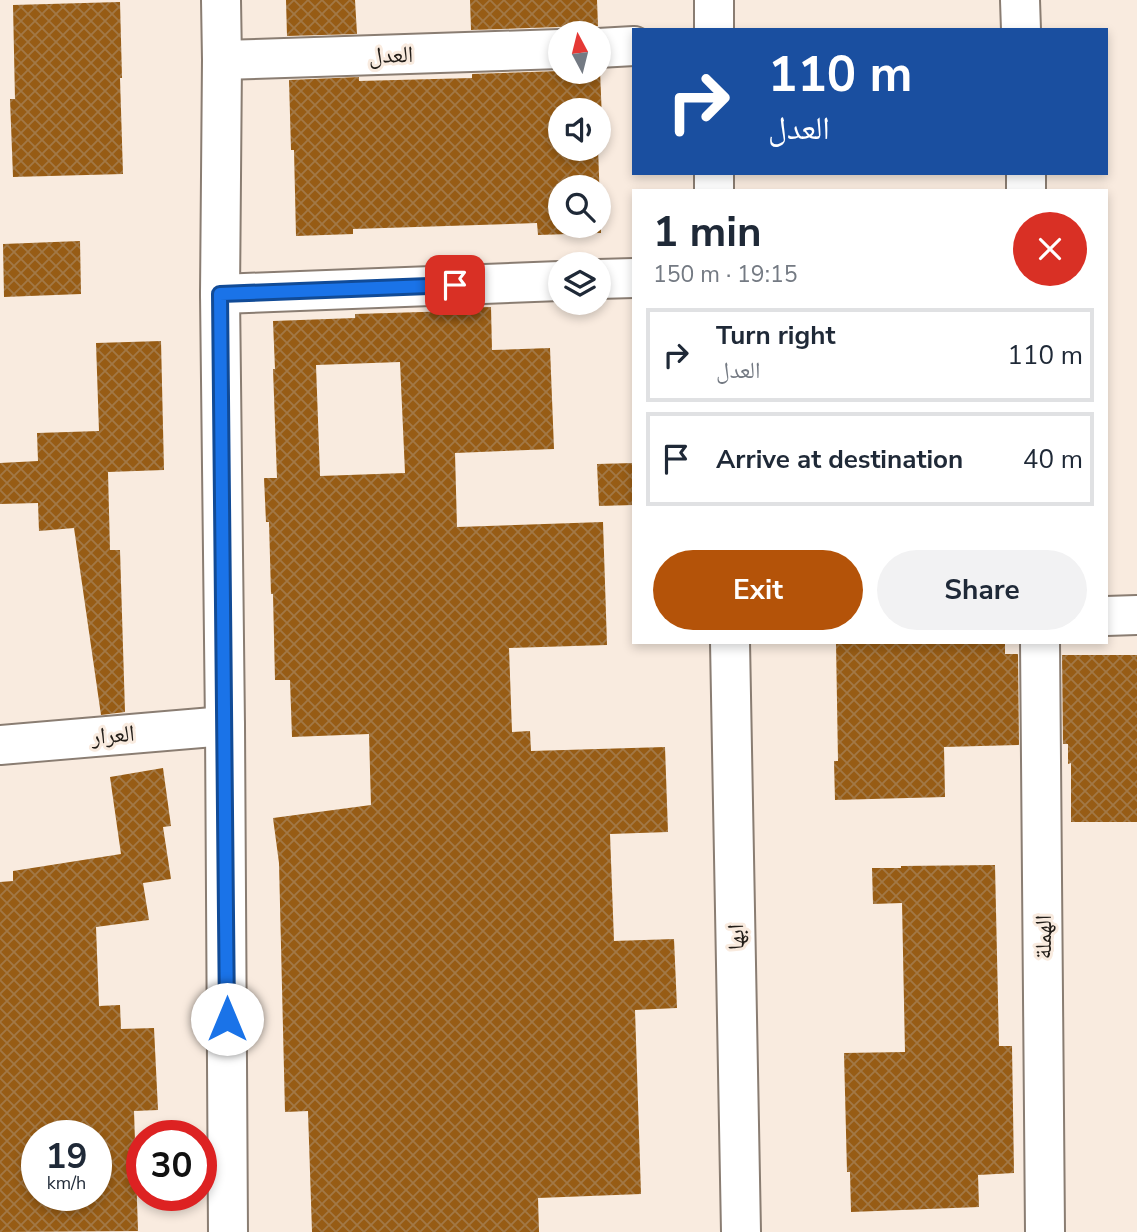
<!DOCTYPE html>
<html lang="en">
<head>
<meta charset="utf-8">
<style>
	:root { --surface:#fff; --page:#f2f2f3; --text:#1f2937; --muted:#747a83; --line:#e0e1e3; --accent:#b45309 }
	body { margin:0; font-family:"Nunito Sans","Noto Naskh Arabic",sans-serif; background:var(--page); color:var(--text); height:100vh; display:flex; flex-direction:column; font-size:26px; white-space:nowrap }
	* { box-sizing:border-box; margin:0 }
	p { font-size:23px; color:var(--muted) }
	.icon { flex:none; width:38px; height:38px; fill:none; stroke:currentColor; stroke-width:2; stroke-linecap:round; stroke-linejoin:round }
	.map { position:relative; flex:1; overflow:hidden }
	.sheet { position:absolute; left:632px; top:189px; width:476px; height:455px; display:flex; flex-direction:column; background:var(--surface); border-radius:0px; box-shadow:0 4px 10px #0003 }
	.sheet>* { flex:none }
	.guide { position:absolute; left:632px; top:28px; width:476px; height:147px; border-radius:0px; box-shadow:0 4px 10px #0003; background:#1a4fa0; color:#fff; overflow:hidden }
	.needle { width:46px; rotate:353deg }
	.buttons { position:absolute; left:548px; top:21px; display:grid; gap:14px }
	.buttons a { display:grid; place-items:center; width:63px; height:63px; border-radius:50%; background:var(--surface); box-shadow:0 4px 10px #0003; font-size:35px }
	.speed { position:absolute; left:21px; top:1120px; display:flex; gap:14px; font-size:35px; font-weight:700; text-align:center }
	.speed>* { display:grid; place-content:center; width:91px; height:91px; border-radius:50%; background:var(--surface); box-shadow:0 4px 10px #0003; line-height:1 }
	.speed small { font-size:18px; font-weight:400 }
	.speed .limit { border:10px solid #d22; background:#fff; color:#111 }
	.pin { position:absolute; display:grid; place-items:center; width:60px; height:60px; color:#fff; margin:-30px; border-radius:14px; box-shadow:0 4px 10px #0006 }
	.me { position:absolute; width:77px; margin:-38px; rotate:0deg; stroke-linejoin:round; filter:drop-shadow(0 0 5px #0008) }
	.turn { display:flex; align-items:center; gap:24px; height:147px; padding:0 21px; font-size:32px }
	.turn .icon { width:91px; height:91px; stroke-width:2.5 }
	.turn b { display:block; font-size:49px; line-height:60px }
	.round { display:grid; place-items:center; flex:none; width:74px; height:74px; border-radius:37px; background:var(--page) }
	.headline { display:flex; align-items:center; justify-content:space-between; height:119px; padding:0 21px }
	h1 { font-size:42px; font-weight:700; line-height:52px }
	.action { display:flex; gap:14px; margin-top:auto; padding:14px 21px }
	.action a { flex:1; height:80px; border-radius:42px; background:var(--accent); color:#fff; font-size:28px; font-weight:700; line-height:80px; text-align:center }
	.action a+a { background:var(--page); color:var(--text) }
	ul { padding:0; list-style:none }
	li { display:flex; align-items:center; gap:21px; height:94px; margin:0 14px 10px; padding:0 7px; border:4px solid var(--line); border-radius:0px }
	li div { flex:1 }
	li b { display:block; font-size:26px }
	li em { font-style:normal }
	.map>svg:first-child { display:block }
	.building { fill:url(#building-cross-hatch); fill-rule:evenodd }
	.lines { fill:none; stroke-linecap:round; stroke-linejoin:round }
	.minor-casing { stroke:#8a7d72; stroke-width:42 }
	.minor { stroke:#fff; stroke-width:38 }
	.route-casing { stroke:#114b97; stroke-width:18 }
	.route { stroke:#1a73e8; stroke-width:12 }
	.labels { text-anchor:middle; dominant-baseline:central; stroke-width:6; stroke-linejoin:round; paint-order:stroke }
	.street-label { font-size:23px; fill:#221d18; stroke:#f9ebdf }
</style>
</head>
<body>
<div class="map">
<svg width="1137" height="1232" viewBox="0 0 1137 1232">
	<defs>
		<pattern id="building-cross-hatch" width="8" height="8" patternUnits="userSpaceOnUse" patternTransform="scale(1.75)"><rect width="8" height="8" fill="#975c15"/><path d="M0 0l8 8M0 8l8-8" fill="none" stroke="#a27846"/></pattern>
	</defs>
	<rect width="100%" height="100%" fill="#f9ebdf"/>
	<g class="building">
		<polygon points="286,0 355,0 357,34 287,36"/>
		<polygon points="470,0 597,0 598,26 587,29 583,33 574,33 570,29 559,27 471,30"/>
		<polygon points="120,2 122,78 120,78 123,174 13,177 10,99 15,99 13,5"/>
		<path d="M598,70h2l3,75h-5v-35h-38v39h38v-2l3,86 -63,2 -1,-12 -184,6v5l-57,2 -2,-86h-3l-2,-70 70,-3v4l113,-3v-4l88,-3 38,1zM560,187h38v39h-38z"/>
		<polygon points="80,241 81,294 4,297 3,244"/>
		<path d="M491,307l1,43 58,-2 4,101 -99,4 2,74 146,-5 4,123 -98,3 3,84 18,-1 1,20 134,-4 3,85 -58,2 4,107 60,-2 3,69 -42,2 6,184 -103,4 1,34h-227l-4,-121 -23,1 -6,-249 -6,-45 98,-13 -2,-71 -77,3 -2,-57h-15l-2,-86h-2l-2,-72h-3l-2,-44h13l-4,-109h2l-2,-48 82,-3v-4l101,-3v-3zM400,362l5,111 -85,3 -4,-111z"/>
		<polygon points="161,341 164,470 108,472 110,550 120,550 125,712 101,715 74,528 39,531 38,503 0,504 0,463 38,461 37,433 99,431 96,343"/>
		<polygon points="634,463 634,505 599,506 597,464"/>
		<polygon points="836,642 1005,642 1005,654 1018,654 1019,745 944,747 945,797 835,800 834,761 838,761"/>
		<polygon points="1062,655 1137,655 1137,822 1071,822 1071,763 1068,764 1068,744 1063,744"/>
		<path d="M163,768l8,58 -8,1 8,52 -28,4 6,37 -53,7 3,79 21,-1 1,24 33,-1 4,82 -24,1 4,120 -138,1v-350l13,-1v-10l108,-17 -11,-77zM37,1136h59v59h-59z"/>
		<polygon points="995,865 999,1046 1012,1046 1014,1173 978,1175 979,1207 851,1212 850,1172 847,1172 844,1053 905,1052 902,903 873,904 872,868 901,868 901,866"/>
	</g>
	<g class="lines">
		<g class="minor-casing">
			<g id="minor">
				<polyline points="221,0 222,60 220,294 225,726 228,1232"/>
				<polyline points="1020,0 1021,30"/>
				<polyline points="714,30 714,0"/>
				<polyline points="598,48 634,46"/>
				<polyline points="222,60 560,49"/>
				<polyline points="714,173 714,191"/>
				<polyline points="1026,173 1026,191"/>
				<polyline points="598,279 634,278"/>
				<polyline points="220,294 560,281"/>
				<polyline points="1106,616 1137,615"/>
				<polyline points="730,642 741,1232"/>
				<polyline points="1040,642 1045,1232"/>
				<polyline points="0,745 225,726"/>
			</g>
		</g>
		<use href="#minor" class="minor"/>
	</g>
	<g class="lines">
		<g class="route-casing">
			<polyline id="route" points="227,1019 220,294 455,285"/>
		</g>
		<use href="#route" class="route"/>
	</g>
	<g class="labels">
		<g class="street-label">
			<text transform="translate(391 55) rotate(-2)">العدل</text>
			<text transform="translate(113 735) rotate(-5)">العرار</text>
			<text transform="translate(736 937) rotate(-91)">ابها</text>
			<text transform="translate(1043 937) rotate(-90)">الهملة</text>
		</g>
	</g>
</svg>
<div class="buttons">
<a><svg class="needle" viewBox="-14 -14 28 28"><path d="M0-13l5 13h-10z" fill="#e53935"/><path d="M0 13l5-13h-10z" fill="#747a83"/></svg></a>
<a><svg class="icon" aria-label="sound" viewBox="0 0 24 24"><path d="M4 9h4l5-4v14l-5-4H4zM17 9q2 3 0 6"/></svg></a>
<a><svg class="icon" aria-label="search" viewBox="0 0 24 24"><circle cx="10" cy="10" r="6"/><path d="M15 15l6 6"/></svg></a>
<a><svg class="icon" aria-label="layers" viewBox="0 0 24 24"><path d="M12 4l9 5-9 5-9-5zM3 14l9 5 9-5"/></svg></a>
</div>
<div class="speed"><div>19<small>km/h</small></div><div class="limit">30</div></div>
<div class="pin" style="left:455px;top:285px;background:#d93025"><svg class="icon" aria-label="arrive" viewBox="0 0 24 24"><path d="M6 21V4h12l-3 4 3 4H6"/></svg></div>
<svg class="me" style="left:227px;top:1019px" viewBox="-20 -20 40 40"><circle r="19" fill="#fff"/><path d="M0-13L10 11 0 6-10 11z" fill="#1a73e8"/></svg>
<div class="guide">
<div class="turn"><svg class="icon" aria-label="right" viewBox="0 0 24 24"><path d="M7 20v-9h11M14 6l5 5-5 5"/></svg><div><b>110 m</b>العدل</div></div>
</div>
<section class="sheet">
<div class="headline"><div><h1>1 min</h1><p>150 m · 19:15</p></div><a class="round" style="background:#d93025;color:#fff"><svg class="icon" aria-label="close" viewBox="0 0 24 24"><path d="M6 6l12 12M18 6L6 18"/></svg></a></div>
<ul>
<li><svg class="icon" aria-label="right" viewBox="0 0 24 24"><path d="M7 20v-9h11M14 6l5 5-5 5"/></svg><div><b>Turn right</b><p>العدل</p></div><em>110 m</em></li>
<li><svg class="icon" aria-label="arrive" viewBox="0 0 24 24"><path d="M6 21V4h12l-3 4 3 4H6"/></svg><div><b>Arrive at destination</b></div><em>40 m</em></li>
</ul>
<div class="action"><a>Exit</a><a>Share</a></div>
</section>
</div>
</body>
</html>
